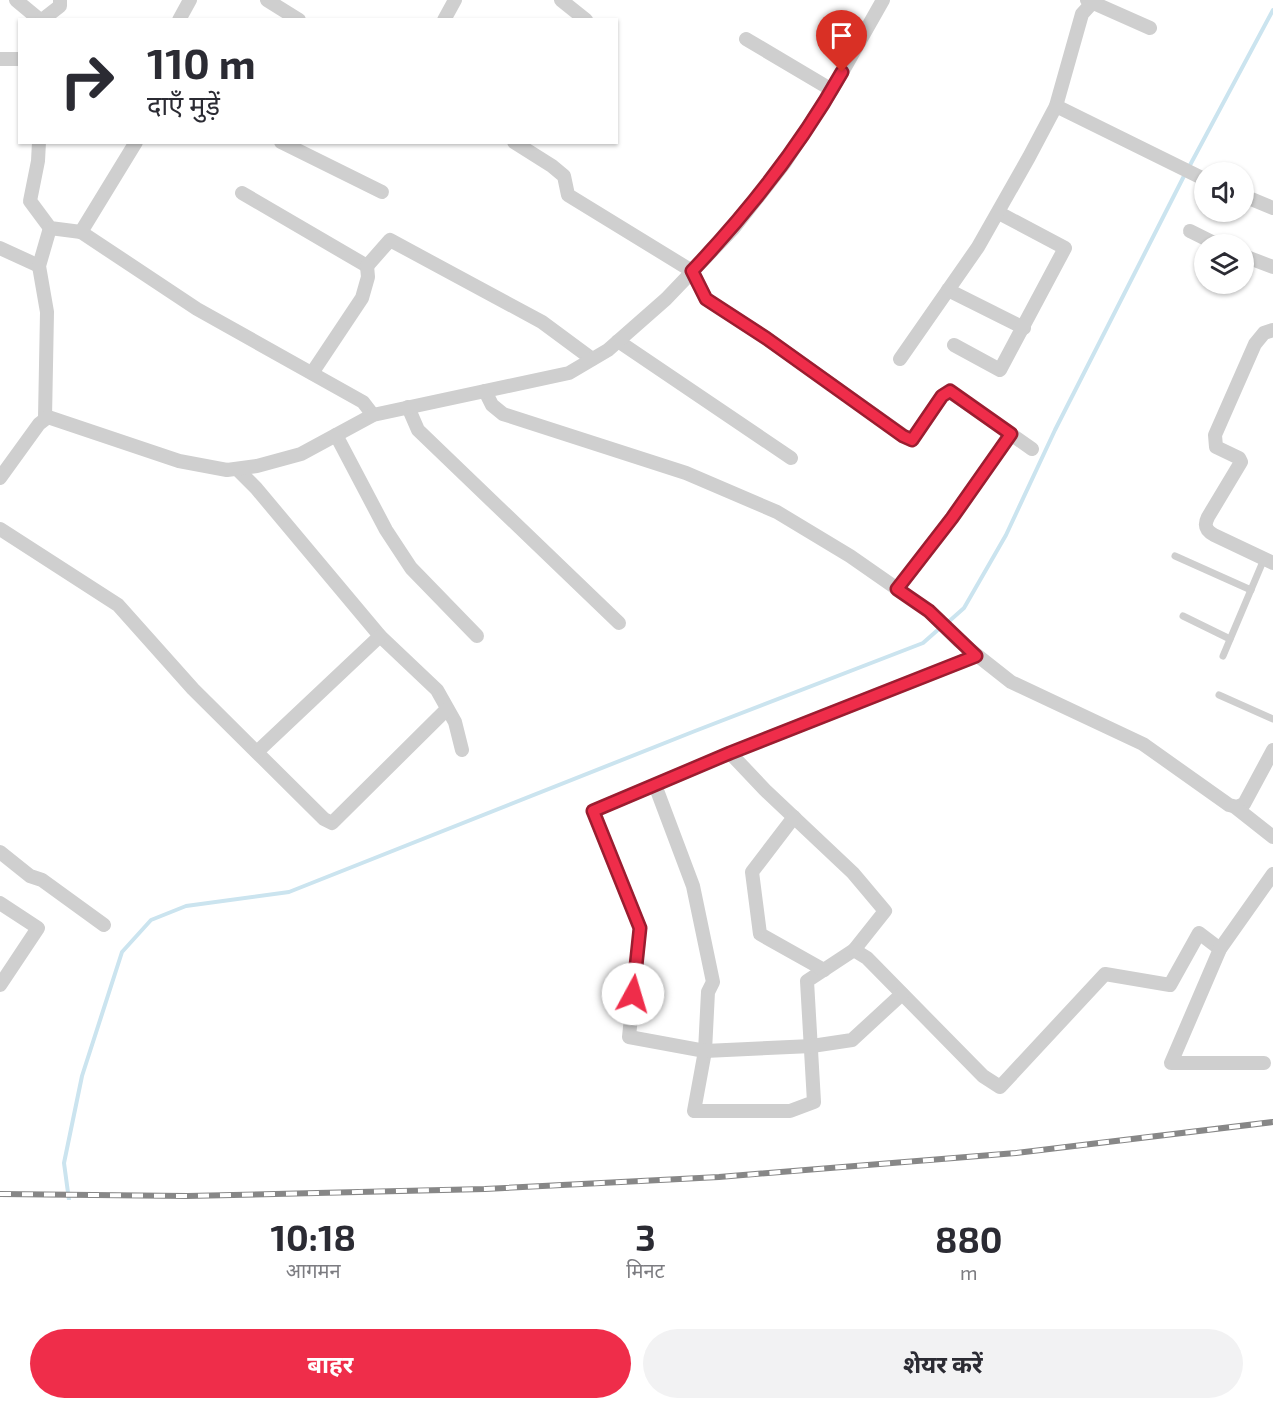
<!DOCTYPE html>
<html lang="hi">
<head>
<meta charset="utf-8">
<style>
	:root { --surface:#fff; --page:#f2f2f3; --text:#2b2b33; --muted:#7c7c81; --accent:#ef2d4a }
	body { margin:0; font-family:"Exo 2","Noto Sans Devanagari",sans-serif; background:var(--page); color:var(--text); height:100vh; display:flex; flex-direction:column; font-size:22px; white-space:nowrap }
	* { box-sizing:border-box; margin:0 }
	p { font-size:20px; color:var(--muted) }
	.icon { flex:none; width:33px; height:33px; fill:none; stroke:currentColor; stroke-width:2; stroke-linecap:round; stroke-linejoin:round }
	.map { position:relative; height:1200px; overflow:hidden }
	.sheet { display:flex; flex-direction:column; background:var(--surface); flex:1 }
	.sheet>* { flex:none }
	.hud { position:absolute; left:18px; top:18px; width:600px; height:126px; border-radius:0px; box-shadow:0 2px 4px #0004; background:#fff; color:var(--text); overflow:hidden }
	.controls { position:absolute; left:1194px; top:162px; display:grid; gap:12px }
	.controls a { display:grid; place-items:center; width:60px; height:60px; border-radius:50%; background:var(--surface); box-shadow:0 2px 4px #0004; font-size:30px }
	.pin { position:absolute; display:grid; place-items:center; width:51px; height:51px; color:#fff; margin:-62px -26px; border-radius:50% 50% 50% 0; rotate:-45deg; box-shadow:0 0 6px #0007 }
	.pin .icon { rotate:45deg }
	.me { position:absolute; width:66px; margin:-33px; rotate:6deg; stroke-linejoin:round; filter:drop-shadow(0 0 4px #0008) }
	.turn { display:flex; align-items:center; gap:21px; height:126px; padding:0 30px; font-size:27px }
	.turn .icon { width:78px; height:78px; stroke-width:2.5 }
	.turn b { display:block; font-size:42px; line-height:51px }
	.eta { display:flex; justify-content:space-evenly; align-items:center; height:102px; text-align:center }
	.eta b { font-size:36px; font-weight:700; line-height:42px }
	.button { display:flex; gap:12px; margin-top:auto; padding:12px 30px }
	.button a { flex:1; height:69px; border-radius:36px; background:var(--accent); color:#fff; font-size:24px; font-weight:700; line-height:69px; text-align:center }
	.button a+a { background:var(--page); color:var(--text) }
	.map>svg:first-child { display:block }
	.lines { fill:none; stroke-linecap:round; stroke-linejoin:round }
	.stream { stroke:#cbe4ef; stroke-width:4 }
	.lane { stroke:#cfcfcf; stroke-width:7 }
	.street { stroke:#cfcfcf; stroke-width:14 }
	.rail-casing { stroke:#878787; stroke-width:6 }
	.rail { stroke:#fff; stroke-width:4; stroke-dasharray:11; stroke-linecap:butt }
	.route-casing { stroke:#9b1d30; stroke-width:15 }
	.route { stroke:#ef2d4a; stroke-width:10 }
</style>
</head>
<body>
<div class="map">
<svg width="1273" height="1200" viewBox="0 0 1273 1200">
	<rect width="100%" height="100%" fill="#fff"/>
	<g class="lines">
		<g class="stream">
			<polyline points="1189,167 1273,10"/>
			<polyline points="946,624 964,608 1006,535 1055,430 1185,174"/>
			<polyline points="69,1200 64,1163 82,1076 122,952 151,920 186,906 289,892 695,731 923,643 940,628"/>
		</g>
		<g class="lane">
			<polyline points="1175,556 1251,590"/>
			<polyline points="1183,616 1230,639"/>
			<polyline points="1223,656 1264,559"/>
			<polyline points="1219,695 1273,719"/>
		</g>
		<g class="street">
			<polyline points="16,0 40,20"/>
			<polyline points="267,0 299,20"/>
			<polyline points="561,0 586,20"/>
			<polyline points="1087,0 1150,28"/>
			<polyline points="42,20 60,6 60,0"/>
			<polyline points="179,20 190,0"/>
			<polyline points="444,20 455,0"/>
			<polyline points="746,39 832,90"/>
			<polyline points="0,59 20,59"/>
			<polyline points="1056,106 1204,179"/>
			<polyline points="39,142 38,161 30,201 50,228 81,232"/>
			<polyline points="136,142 81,232 197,309 363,402 373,415"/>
			<polyline points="281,142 382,192"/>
			<polyline points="514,142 552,166 564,176 568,195 692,271 706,299 766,338 904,436 912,440 942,396 949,391 1032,449"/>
			<polyline points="242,193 367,266"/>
			<polyline points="1244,196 1273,208"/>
			<polyline points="1190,231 1216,244"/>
			<polyline points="0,248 39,266"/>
			<polyline points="1244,256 1273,267"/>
			<polyline points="367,266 390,240 542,322 592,359"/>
			<polyline points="948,290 1024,328"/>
			<path d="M1273,330l-9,3 -9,11 -40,91 1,12 23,11 2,4 -33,55c-4,8 -3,13 6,18l59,28"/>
			<polyline points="618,341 791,458"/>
			<polyline points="954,345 1000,370 1065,248 999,213"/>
			<polyline points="900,359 978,247 1029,157 1056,106 1082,14 1092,3"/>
			<polyline points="312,373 362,298 368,277 367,266"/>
			<polyline points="485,391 492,405 503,414 686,473 777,512 850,556 929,611 959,641 1011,682 1143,744 1229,805 1237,807 1244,804 1273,750"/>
			<polyline points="408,407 418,430 619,623"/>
			<polyline points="45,418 47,312 39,266 50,228"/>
			<polyline points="336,435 386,530 411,568 477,636"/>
			<polyline points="237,469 256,488 380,636 437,690 455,722 462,750"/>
			<polyline points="0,478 39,424 48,417 179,461 227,470 257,466 301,454 373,415 569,373 608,350 666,299 733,229 784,164 832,90 883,0"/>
			<polyline points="0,529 118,605 193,689 324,819 332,823 447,709"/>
			<polyline points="897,589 952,518 1011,434"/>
			<polyline points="257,752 380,636"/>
			<polyline points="655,785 693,886 713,982 708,992 705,1051 694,1111 790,1111 814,1102 807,981 854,950 885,911 853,873 765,790 730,753"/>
			<polyline points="1235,807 1273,837"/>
			<polyline points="794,817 752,872 760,934 824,970"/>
			<polyline points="0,852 30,876 42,880 104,925"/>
			<polyline points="0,903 38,928 0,985"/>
			<polyline points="854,950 867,958 983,1076 1000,1087 1105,974 1170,985 1199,933 1220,949"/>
			<polyline points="902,994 852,1040 812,1046 705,1051 629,1037 640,928 593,811 730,753 976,656"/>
			<polyline points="1264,1063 1171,1063 1220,949 1273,874"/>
		</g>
		<g class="rail-casing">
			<polyline id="rail" points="0,1194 187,1196 485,1189 719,1177 1016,1153 1273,1122"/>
		</g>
		<use href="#rail" class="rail"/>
	</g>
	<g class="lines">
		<g class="route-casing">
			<path id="route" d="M633,994l7,-66 -47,-117 137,-58 246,-97 -47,-45 -32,-22 55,-71 59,-84 -61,-43 -8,5 -30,44 -9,-4 -137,-98 -60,-39 -14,-28c58,-61 109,-126 150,-199"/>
		</g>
		<use href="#route" class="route"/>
	</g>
</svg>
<div class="controls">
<a><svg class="icon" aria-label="sound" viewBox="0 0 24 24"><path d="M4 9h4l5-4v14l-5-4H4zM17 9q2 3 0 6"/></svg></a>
<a><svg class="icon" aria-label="layers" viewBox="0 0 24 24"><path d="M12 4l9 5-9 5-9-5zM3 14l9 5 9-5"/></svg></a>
</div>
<div class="pin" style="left:842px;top:72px;background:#d93025"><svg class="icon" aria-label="arrive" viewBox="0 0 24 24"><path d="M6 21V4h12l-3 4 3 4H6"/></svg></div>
<svg class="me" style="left:633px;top:994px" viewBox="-20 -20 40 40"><circle r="19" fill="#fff"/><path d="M0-13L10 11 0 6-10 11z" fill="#ef2d4a"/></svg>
<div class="hud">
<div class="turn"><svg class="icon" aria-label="right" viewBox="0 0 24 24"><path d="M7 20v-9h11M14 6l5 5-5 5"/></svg><div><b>110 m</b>दाएँ मुड़ें</div></div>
</div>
</div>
<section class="sheet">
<div class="eta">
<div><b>10:18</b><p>आगमन</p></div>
<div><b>3</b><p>मिनट</p></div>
<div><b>880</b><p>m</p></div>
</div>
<div class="button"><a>बाहर</a><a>शेयर करें</a></div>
</section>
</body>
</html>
